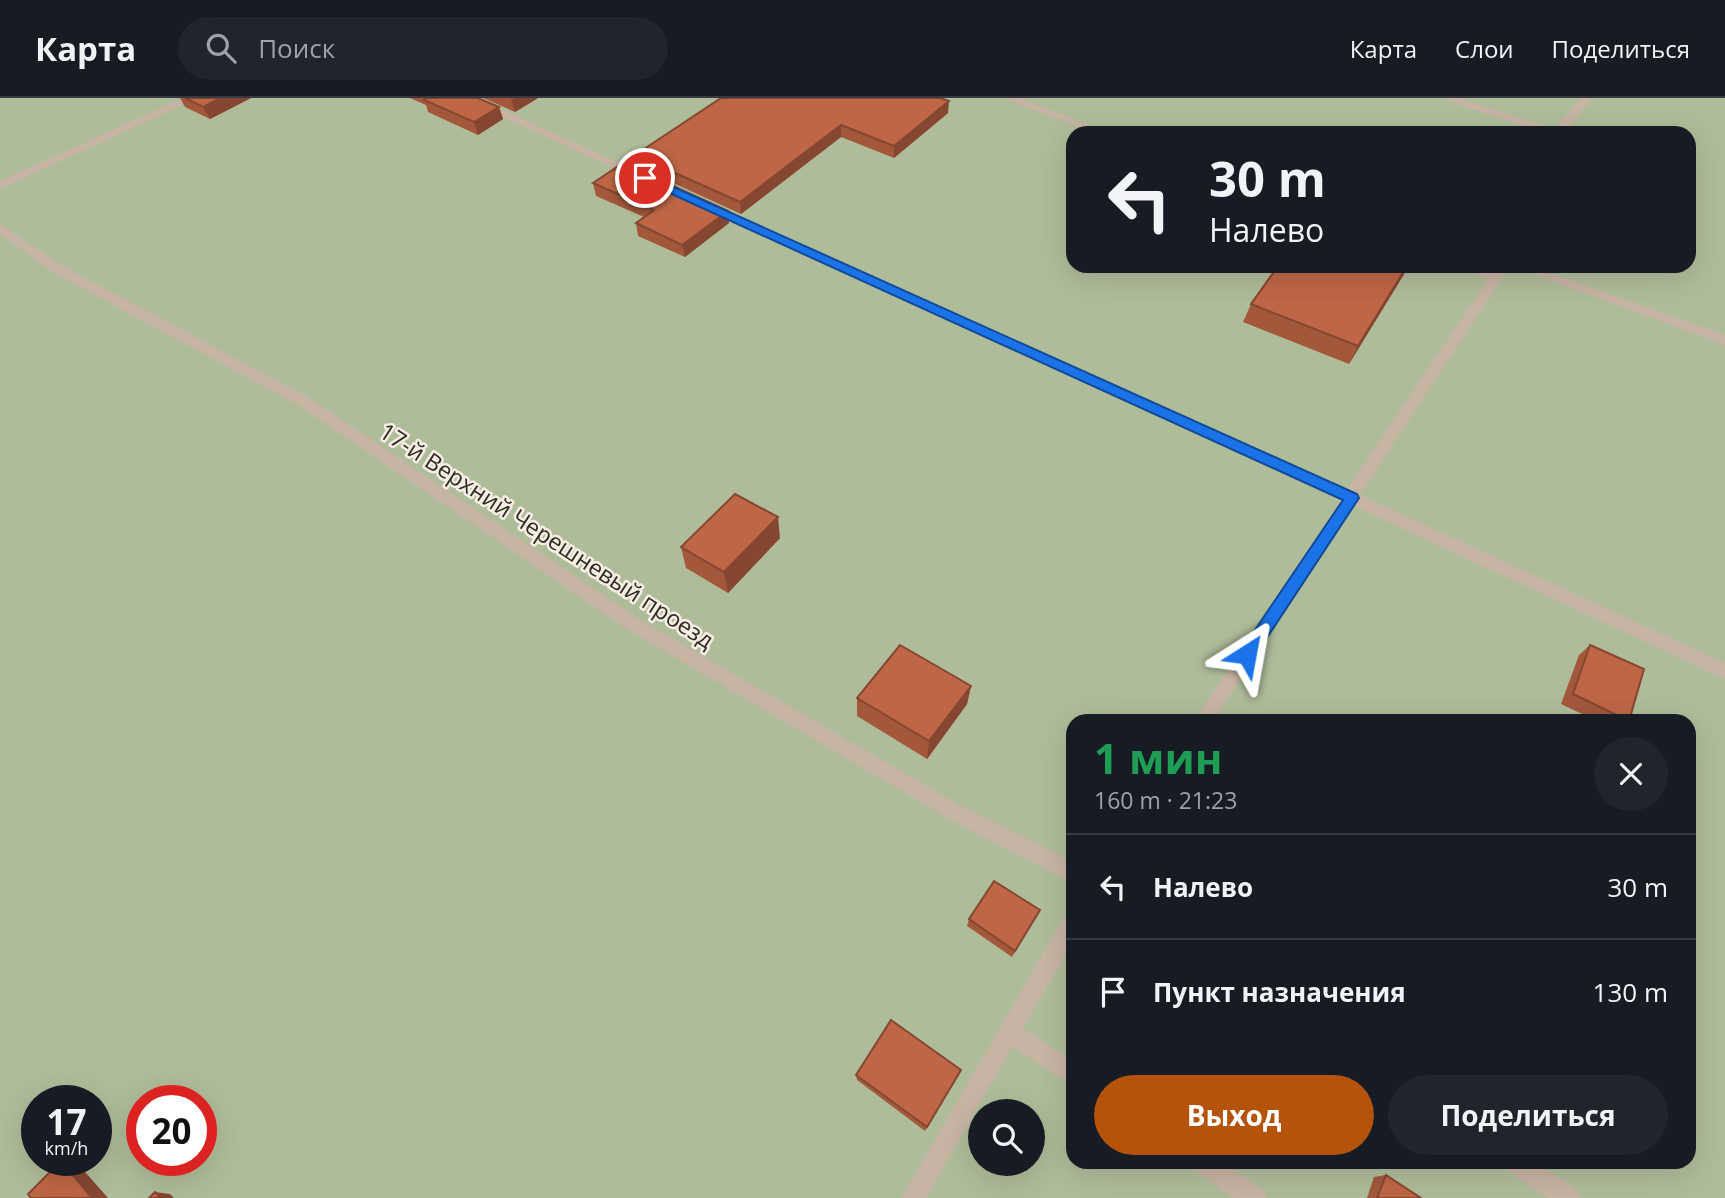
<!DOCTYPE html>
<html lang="ru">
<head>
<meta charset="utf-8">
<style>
	:root { --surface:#171b24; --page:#20242c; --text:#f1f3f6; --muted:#9ea1a6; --line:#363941; --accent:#b45309 }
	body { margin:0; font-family:"Open Sans",sans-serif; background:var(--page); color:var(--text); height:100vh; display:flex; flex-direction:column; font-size:26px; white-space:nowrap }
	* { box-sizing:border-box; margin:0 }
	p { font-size:23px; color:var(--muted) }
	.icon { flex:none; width:38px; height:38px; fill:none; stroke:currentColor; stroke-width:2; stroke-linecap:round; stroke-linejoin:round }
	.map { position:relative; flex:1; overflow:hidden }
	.details { position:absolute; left:1066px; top:616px; width:630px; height:455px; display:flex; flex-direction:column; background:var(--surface); border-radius:21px; box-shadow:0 7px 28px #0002 }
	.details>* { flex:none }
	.guide { position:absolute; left:1066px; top:28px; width:630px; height:147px; border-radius:21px; box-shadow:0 7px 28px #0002; background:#171b24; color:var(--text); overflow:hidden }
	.buttons { position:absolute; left:968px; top:1001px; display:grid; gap:14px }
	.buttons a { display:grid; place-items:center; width:77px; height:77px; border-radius:50%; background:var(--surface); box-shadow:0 7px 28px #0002; font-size:35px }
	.speed { position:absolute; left:21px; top:987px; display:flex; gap:14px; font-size:35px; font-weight:700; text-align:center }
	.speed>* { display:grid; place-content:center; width:91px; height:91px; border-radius:50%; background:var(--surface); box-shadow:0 7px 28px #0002; line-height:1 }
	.speed small { font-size:18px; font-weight:400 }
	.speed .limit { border:10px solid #d22; background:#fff; color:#111 }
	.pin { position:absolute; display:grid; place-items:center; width:60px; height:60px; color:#fff; margin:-30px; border:4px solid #fff; border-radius:50%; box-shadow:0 2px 7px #0007 }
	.me { position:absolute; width:77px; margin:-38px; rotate:34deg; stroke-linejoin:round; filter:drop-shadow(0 0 5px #0008) }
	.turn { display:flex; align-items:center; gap:24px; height:147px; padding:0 28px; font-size:32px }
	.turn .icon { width:91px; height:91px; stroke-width:2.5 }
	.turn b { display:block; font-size:49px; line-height:60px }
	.round { display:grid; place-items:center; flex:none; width:74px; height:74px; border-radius:37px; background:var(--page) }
	.overview { display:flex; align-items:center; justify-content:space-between; height:119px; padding:0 28px }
	h1 { font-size:42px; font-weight:700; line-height:52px; color:#1e9e55 }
	.cta { display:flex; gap:14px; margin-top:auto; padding:14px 28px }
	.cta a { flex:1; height:80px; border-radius:42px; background:var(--accent); color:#fff; font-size:28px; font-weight:700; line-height:80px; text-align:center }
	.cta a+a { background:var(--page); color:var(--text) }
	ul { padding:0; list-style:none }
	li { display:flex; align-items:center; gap:21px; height:105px; padding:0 28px; border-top:2px solid var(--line) }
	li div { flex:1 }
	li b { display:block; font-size:26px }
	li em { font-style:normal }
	header { display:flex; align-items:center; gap:42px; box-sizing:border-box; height:98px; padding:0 35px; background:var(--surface); border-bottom:2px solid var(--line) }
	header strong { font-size:33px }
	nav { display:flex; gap:38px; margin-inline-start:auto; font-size:24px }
	.search { width:490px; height:63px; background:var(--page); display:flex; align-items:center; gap:18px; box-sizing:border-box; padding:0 24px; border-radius:38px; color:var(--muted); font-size:26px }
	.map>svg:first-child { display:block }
	.green { fill:#afbc99; fill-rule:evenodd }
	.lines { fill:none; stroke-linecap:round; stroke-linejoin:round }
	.minor { fill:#c6b4a4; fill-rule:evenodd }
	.wall { fill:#a3583c }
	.shaded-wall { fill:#854731 }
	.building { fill:#be6646; stroke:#854731; stroke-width:2 }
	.route { fill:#1a73e8; stroke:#114b97; stroke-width:2 }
	.labels { text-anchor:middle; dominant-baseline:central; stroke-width:5; stroke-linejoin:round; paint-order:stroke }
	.street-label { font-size:23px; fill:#322925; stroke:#f7eee3 }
</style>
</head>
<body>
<header>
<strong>Карта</strong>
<div class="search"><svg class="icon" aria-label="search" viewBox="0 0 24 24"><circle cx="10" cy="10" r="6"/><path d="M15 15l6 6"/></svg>Поиск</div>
<nav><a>Карта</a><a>Слои</a><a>Поделиться</a></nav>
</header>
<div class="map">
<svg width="1725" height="1100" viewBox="0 0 1725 1100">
	<rect width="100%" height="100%" fill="#efe4d7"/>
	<path class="green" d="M0,0h1725v1100h-1725zM1073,35h616v133h-616zM1073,623h616v441h-616zM37,1003h59v59h-59zM142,1003h59v59h-59zM980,1013h52v53h-52z"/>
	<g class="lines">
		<g class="minor">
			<polygon points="183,0 198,0 0,91 0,83"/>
			<polygon points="462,0 477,0 645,77 635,80"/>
			<polygon points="1004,0 1020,0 1109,35 1093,35"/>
			<polygon points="1441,0 1458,0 1554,31 1581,0 1593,0 1563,35 1543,35"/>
			<polygon points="706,104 1347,391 1488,181 1452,168 1473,168 1493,174 1496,168 1510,168 1360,397 1725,565 1725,581 1354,408 1213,623 1194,623 1341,402 702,111 700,108"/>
			<polygon points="0,126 61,167 308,299 639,521 965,710 1073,764 1073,785 951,722 627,531 298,307 51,173 0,136"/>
			<polygon points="1511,168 1531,168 1725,237 1725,247"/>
			<polygon points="1073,813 1073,844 1023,930 1073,964 1073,988 1012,949 926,1100 901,1100 1066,816"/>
			<polygon points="1190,1064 1223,1064 1263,1092 1267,1100 1234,1100 1194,1072"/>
			<polygon points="1503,1064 1536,1064 1577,1092 1581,1100 1548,1100 1507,1072"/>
		</g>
	</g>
	<g class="wall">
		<polygon points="180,0 251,0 210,21 185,9"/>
		<polygon points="410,0 478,0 499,9 503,21 478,37 428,14 426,7"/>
		<polygon points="483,0 538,0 515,14"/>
		<polygon points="721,0 948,15 894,60 841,39 741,116 638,69 635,57"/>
		<polygon points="593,85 729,125 685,159 638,138 636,125 644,119 596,98"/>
		<polygon points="1278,168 1409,168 1349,266 1243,224 1251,206"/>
		<polygon points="780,440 728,495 686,470 681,449"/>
		<polygon points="1590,547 1628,623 1597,623 1561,606 1579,557"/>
		<polygon points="971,588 967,606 927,661 857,618 857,600"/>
		<polygon points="1040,812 1012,859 967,828 969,821"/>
		<polygon points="961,972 925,1033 857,982 856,977"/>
		<polygon points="1565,1064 1585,1064 1569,1067"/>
		<polygon points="1386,1077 1421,1100 1367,1100 1374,1079"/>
	</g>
	<g class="shaded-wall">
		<polygon points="221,0 251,0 210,21 203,9"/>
		<polygon points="515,0 538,0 515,14 511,2"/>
		<polygon points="949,3 948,15 894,60 894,48"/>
		<polygon points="499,9 503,21 478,37 474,24"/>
		<polygon points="841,27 841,39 741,116 740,104"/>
		<polygon points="728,113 729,125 685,159 682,147"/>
		<polygon points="1407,168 1409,168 1349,266 1358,248"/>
		<polygon points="778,419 780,440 728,495 724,474"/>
		<polygon points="971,588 967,606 927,661 929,643"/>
		<polygon points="61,1063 78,1066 108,1100 92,1100"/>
		<polygon points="155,1094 170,1096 174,1100 160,1100"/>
	</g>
	<g class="building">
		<polygon points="185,0 221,0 203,9"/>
		<polygon points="426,0 478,0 499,9 474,24 424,2"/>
		<polygon points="721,0 940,0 949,3 894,48 841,27 740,104 635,57"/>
		<polygon points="623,65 728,113 682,147 636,125 654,112 593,85"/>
		<polygon points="1278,168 1407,168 1358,248 1251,206"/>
		<polygon points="735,396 778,419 724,474 681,449"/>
		<polygon points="900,547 971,588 929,643 857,600"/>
		<polygon points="1590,547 1644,571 1629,623 1573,596"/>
		<polygon points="994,783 1040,812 1015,853 969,821"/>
		<polygon points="891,922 961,972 927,1029 856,977"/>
		<polygon points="61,1063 92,1100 31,1100 28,1096"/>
		<polygon points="1386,1077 1421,1100 1377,1100"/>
		<polygon points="155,1094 160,1100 149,1100"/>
	</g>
	<polygon class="route" points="641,78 649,78 1357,396 1359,400 1253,561 1242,561 1239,556 1242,551 1343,402 641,82"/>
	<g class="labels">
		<g class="street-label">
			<text transform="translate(547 437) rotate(33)">17-й Верхний Черешневый проезд</text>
		</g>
	</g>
</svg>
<div class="buttons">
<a><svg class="icon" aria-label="search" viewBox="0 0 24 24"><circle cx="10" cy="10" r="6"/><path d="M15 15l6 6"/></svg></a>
</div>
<div class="speed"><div>17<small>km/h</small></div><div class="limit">20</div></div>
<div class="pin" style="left:645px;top:80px;background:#d93025"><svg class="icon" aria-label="arrive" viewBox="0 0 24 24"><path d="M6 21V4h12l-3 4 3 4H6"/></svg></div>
<svg class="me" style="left:1247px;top:556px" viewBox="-20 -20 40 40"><path d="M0-17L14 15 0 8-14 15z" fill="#1a73e8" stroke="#fff" stroke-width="4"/></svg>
<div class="guide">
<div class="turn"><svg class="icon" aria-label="left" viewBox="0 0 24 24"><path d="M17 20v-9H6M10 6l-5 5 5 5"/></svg><div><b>30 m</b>Налево</div></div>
</div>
<section class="details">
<div class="overview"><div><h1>1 мин</h1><p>160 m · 21:23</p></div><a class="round"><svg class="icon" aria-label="close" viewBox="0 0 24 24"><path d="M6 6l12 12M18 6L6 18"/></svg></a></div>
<ul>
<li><svg class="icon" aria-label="left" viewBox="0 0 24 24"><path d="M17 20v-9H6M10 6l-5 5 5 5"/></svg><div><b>Налево</b></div><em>30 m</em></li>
<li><svg class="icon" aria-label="arrive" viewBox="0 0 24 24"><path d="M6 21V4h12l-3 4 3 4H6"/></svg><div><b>Пункт назначения</b></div><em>130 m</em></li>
</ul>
<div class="cta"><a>Выход</a><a>Поделиться</a></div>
</section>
</div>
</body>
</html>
